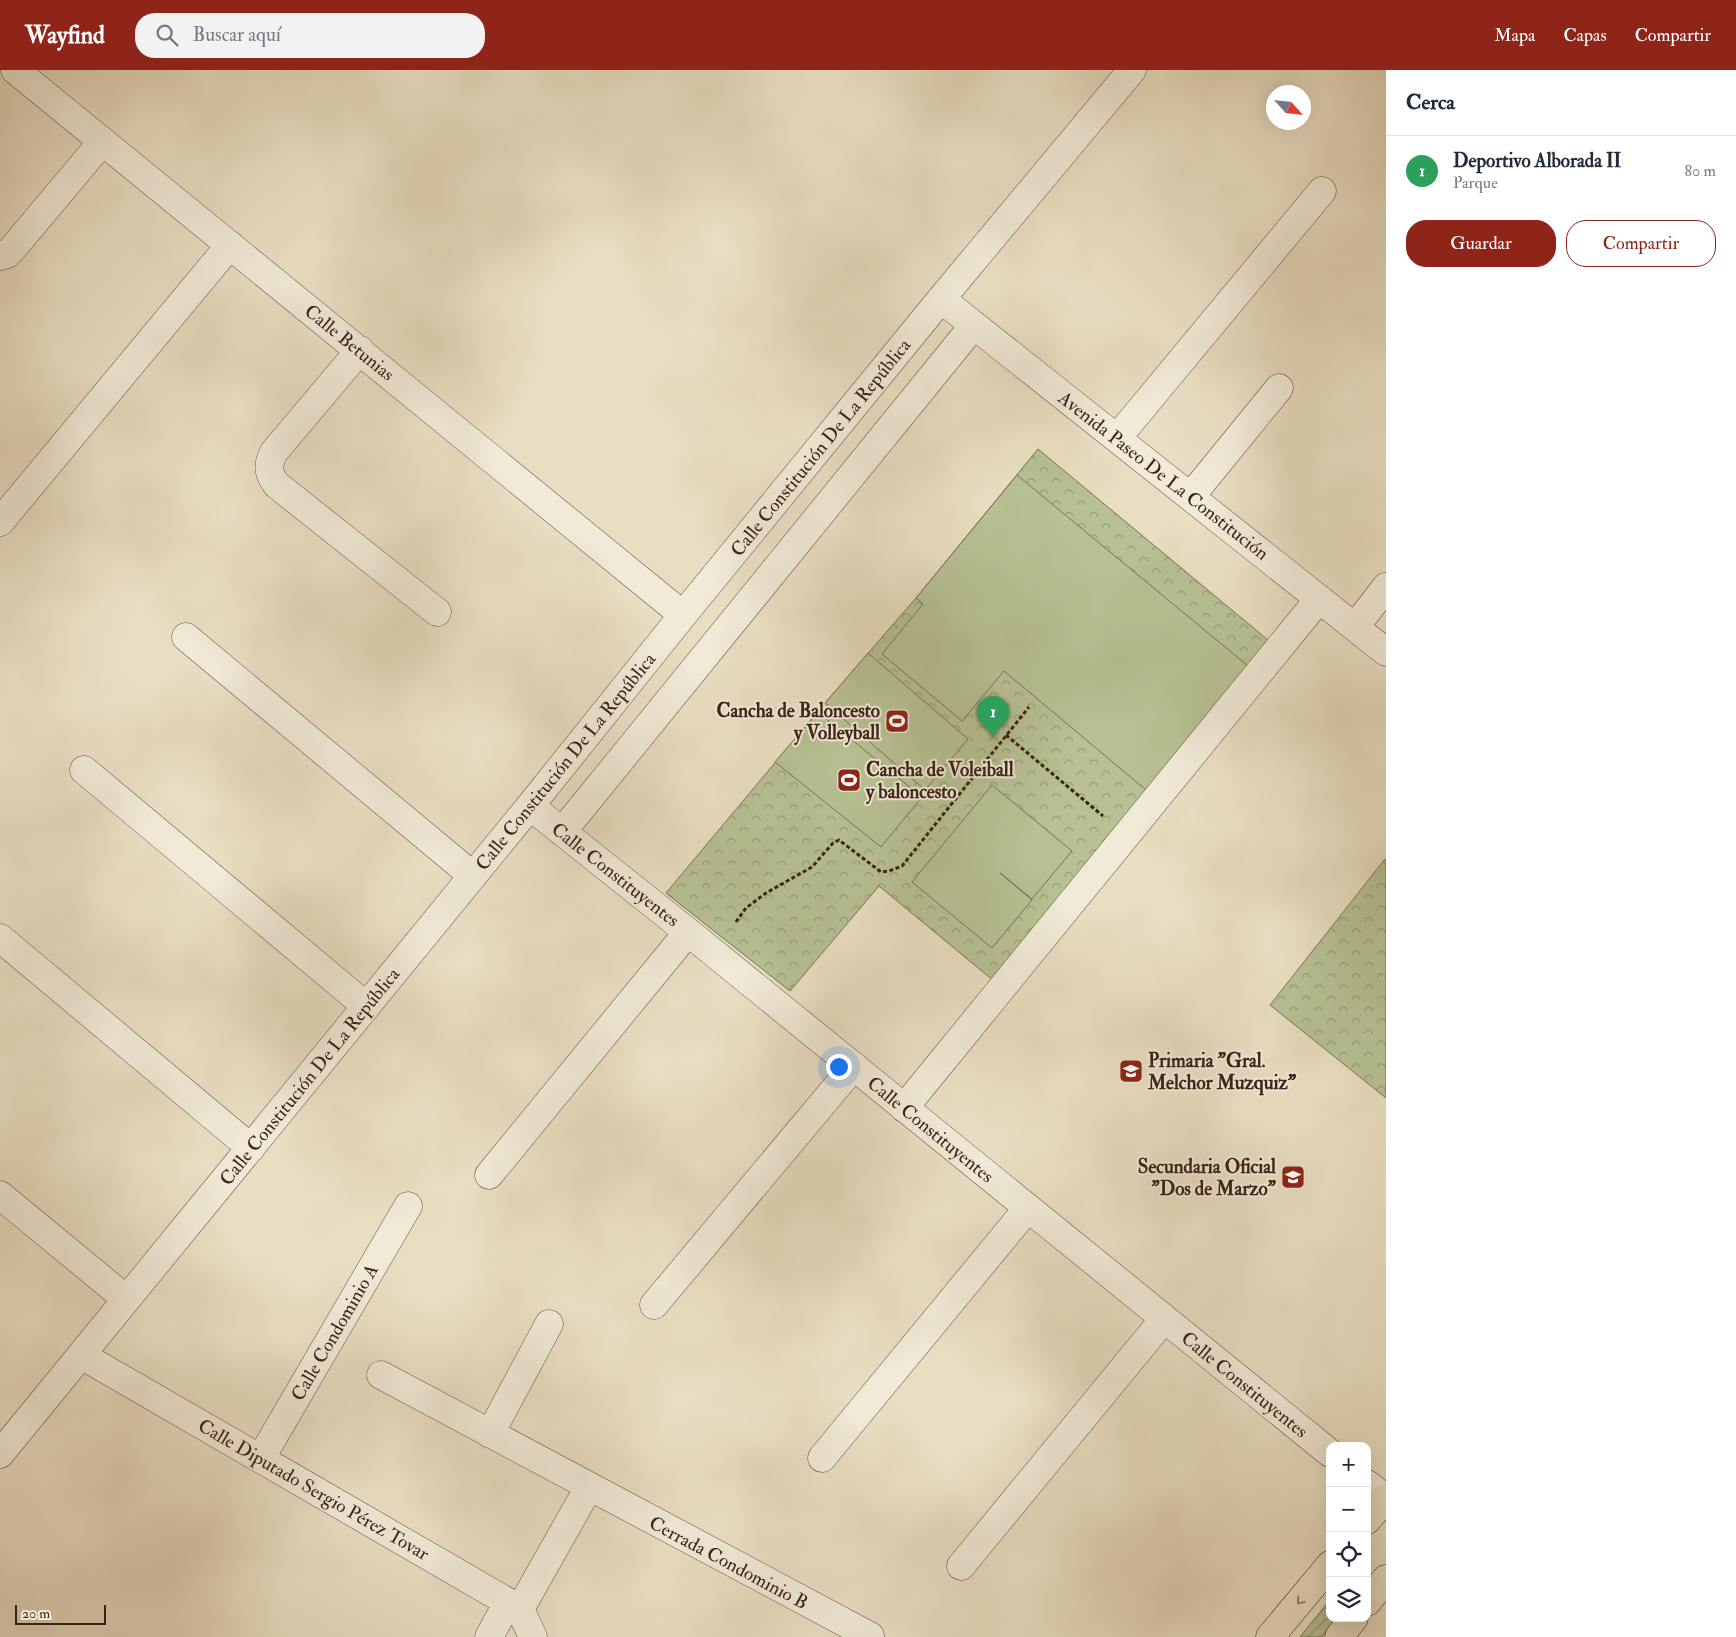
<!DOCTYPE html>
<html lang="es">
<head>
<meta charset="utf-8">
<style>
  :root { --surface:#fff; --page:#f2f2f3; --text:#1f2937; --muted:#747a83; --line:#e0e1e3; --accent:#8f2418 }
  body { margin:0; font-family:"IM FELL Double Pica",serif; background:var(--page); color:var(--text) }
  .controls { position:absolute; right:15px; bottom:15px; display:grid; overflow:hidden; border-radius:10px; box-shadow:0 5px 20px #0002 }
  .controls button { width:45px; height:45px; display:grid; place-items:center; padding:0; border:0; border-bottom:1px solid var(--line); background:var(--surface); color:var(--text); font:25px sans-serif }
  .compass { position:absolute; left:1266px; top:15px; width:45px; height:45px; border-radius:50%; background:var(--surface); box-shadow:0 5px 20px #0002; rotate:117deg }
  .scale { position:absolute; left:15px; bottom:12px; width:91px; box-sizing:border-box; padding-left:5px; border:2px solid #3b2219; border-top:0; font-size:14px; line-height:18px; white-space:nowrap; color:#3b2219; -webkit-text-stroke:4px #f1ead7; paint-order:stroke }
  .you { position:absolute; left:838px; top:996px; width:18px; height:18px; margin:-12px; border:4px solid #fff; border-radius:50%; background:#1a73e8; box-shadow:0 0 0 8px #1a73e833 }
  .badge { display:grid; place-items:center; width:32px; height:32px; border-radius:50%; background:var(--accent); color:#fff; font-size:16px; font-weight:700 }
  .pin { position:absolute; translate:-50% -41px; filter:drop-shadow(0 1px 2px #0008) }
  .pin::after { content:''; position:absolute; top:26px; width:18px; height:15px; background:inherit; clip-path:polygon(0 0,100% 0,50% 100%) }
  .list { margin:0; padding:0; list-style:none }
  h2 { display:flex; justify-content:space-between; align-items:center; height:65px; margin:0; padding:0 20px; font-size:21px }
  h2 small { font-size:16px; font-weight:400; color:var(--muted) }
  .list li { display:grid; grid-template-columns:32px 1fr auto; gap:15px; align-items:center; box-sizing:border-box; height:70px; padding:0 20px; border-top:1px solid var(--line) }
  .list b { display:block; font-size:19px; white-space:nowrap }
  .list p { margin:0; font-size:16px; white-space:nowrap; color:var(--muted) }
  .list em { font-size:16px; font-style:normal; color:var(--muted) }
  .actions { display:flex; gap:10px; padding:15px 20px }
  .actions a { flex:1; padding:11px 0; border:1px solid var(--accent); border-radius:20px; text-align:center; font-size:18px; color:var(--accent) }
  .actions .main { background:var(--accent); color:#fff }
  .icon { flex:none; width:28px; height:28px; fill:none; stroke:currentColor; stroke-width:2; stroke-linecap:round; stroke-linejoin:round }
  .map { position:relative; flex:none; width:1386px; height:1567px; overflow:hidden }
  header { display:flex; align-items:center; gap:30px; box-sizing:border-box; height:70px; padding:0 25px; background:var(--accent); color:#fff }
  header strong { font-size:24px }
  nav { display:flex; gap:28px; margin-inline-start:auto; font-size:18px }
  .search { width:350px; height:45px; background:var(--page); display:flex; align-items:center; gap:12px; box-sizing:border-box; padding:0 18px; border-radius:20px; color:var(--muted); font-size:19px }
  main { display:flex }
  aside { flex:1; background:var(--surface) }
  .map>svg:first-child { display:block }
  .park { fill:url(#park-crowns); stroke:#797256 }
  .garden { fill:url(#garden-furrows); stroke:#797256 }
  .pitch { fill:#b7c193; stroke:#797256 }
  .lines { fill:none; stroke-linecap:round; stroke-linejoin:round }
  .minor-casing { stroke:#665143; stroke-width:29 }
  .major-casing { stroke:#3b2219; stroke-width:29 }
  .path { stroke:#3b2219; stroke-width:3; stroke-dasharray:4 2.5; stroke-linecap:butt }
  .minor { stroke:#f1ead7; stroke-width:28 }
  .major { stroke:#e9dec2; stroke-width:28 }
  .oneway { stroke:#92806e }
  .labels { text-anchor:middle; stroke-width:4; stroke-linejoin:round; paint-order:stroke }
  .street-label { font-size:19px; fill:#3b2219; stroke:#f1ead7 }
  .poi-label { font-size:19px; font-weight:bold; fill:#3b2219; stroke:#f1ead7; text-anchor:end }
</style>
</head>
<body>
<header>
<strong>Wayfind</strong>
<div class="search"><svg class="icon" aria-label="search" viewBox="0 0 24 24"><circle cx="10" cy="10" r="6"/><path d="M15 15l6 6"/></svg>Buscar aquí</div>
<nav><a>Mapa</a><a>Capas</a><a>Compartir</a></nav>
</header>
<main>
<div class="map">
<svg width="1386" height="1567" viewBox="0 0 1386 1567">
  <defs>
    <pattern id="park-crowns" width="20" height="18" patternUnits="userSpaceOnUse" patternTransform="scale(1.25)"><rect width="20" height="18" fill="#b7c193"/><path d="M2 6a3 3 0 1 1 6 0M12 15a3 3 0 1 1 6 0" fill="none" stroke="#969c77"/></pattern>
    <pattern id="garden-furrows" width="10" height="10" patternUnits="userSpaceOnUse" patternTransform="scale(1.25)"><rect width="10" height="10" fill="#b7c193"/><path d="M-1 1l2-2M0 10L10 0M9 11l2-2" fill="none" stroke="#969c77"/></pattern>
  </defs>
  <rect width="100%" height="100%" fill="#e9dec2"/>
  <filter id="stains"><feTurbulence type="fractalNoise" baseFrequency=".004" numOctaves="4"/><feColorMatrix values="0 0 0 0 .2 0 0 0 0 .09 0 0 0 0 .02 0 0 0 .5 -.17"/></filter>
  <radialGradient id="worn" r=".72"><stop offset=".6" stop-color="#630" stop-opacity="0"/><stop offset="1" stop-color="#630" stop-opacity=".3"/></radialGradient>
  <path class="park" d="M 1038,379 L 1268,570 L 994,911 L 879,816 L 790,921 L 666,823 L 825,633 L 916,528 Z
    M 1385,789 L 1386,790 L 1386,1028 L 1270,935 Z"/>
  <path class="garden" d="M 1330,1530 L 1330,1548 L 1337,1548 L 1322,1567 L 1300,1567 Z"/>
  <path class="pitch" d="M 1017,405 L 1248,596 L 1146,720 L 1004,601 L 962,651 L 882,584 L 923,534 L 916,528 Z
    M 868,583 L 968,669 L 925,720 L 825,633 Z
    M 818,642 L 922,727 L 881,777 L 775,692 Z
    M 992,715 L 1072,781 L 1032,829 L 1000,803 L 1032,830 L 992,878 L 912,812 Z"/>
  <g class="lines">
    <g class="minor-casing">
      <path id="minor" d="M 15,0 L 683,545
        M 0,186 L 7,184 L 13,178 L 102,72
        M 941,229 L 1386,582
        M 360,280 L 274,382 C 267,395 268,404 277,415 L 437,542
        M 1117,368 L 1322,121
        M 1191,426 L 1279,318
        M 0,452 L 230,175
        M 1355,557 L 1386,517
        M 186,567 L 473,806
        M 84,700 L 366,936
        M 530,736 L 688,862 L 1330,1383
        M 562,762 L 974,255
        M 0,868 L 251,1078
        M 904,1038 L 1319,529
        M 489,1105 L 688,862
        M 0,1125 L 126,1229
        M 654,1235 L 854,996
        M 81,1285 L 520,1539 L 533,1567
        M 381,1305 L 870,1566
        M 490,1364 L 549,1254
        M 0,1384 L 530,736 L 683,545 L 941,229 L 1132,0
        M 261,1388 L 408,1136
        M 822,1388 L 1028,1138
        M 1367,1414 L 1386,1429
        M 961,1496 L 1164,1249
        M 520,1539 L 589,1417
        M 489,1567 L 508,1532"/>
    </g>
    <g class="major-casing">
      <path id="major" d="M 1367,1450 L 1386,1428
        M 1367,1532 L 1386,1509
        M 1270,1567 L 1330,1495
        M 1339,1567 L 1354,1548"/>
    </g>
    <path class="path" d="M 1006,665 L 1103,746
      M 736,852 L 746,838 L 766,823 L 812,797 L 833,773 L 839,770 L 881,802 L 889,801 L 902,796 L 1029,637"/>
    <use href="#minor" class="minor"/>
    <use href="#major" class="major"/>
  </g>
  <defs><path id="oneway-chevron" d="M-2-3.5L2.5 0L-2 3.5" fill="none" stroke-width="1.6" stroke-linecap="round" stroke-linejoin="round" transform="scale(1.25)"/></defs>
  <use class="oneway" href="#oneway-chevron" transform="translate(1300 1531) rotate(130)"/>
  <defs>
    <g id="stadium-square" transform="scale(1.25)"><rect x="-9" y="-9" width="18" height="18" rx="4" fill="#8f2418" stroke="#f1ead7"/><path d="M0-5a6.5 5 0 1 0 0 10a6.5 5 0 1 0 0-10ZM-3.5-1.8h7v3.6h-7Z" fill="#fff"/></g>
    <g id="school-square" transform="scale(1.25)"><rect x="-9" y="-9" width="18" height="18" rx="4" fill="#8f2418" stroke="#f1ead7"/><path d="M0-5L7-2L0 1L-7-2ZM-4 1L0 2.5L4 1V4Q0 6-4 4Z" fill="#fff"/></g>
  </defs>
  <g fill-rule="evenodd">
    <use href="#stadium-square" x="897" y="651"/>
    <use href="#stadium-square" x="849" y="710"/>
    <use href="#school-square" x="1131" y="1001"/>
    <use href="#school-square" x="1293" y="1107"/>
  </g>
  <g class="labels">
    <g class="street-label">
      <text transform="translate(350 272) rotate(39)" y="7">Calle Betunias</text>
      <text transform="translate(820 377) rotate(-51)" y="7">Calle Constitución De La República</text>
      <text transform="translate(1164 405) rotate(38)" y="7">Avenida Paseo De La Constitución</text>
      <text transform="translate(565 691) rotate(-51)" y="7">Calle Constitución De La República</text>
      <text transform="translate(616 804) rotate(38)" y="7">Calle Constituyentes</text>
      <text transform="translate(309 1006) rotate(-51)" y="7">Calle Constitución De La República</text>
      <text transform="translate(931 1059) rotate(39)" y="7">Calle Constituyentes</text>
      <text transform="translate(334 1262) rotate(-60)" y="7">Calle Condominio A</text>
      <text transform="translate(1245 1314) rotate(39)" y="7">Calle Constituyentes</text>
      <text transform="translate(314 1419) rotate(30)" y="7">Calle Diputado Sergio Pérez Tovar</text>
      <text transform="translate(729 1492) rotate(28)" y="7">Cerrada Condominio B</text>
    </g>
    <g class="poi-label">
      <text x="880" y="647">Cancha de Baloncesto<tspan x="880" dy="22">y Volleyball</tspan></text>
      <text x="866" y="706" text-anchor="start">Cancha de Voleiball<tspan x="866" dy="22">y baloncesto</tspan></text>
      <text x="1148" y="997" text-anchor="start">Primaria "Gral.<tspan x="1148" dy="22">Melchor Muzquiz"</tspan></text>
      <text x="1276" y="1103">Secundaria Oficial<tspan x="1276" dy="22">"Dos de Marzo"</tspan></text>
    </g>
  </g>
  <rect width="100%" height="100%" filter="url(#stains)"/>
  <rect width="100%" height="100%" fill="url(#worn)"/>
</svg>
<div class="controls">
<button>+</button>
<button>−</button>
<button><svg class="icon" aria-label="locate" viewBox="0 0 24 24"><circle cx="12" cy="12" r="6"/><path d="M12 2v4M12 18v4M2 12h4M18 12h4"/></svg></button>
<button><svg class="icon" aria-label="layers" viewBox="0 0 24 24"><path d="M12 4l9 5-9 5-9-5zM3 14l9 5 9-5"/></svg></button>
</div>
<svg class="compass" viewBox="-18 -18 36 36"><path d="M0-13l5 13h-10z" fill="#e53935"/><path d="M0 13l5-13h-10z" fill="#747a83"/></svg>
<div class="scale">20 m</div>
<div class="you"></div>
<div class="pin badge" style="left:993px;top:667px;background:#2e9e5b">1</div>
</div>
<aside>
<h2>Cerca<small></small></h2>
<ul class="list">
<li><span class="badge" style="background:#2e9e5b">1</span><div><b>Deportivo Alborada II</b><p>Parque</p></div><em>80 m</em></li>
</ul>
<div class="actions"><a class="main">Guardar</a><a>Compartir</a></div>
</aside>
</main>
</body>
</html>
